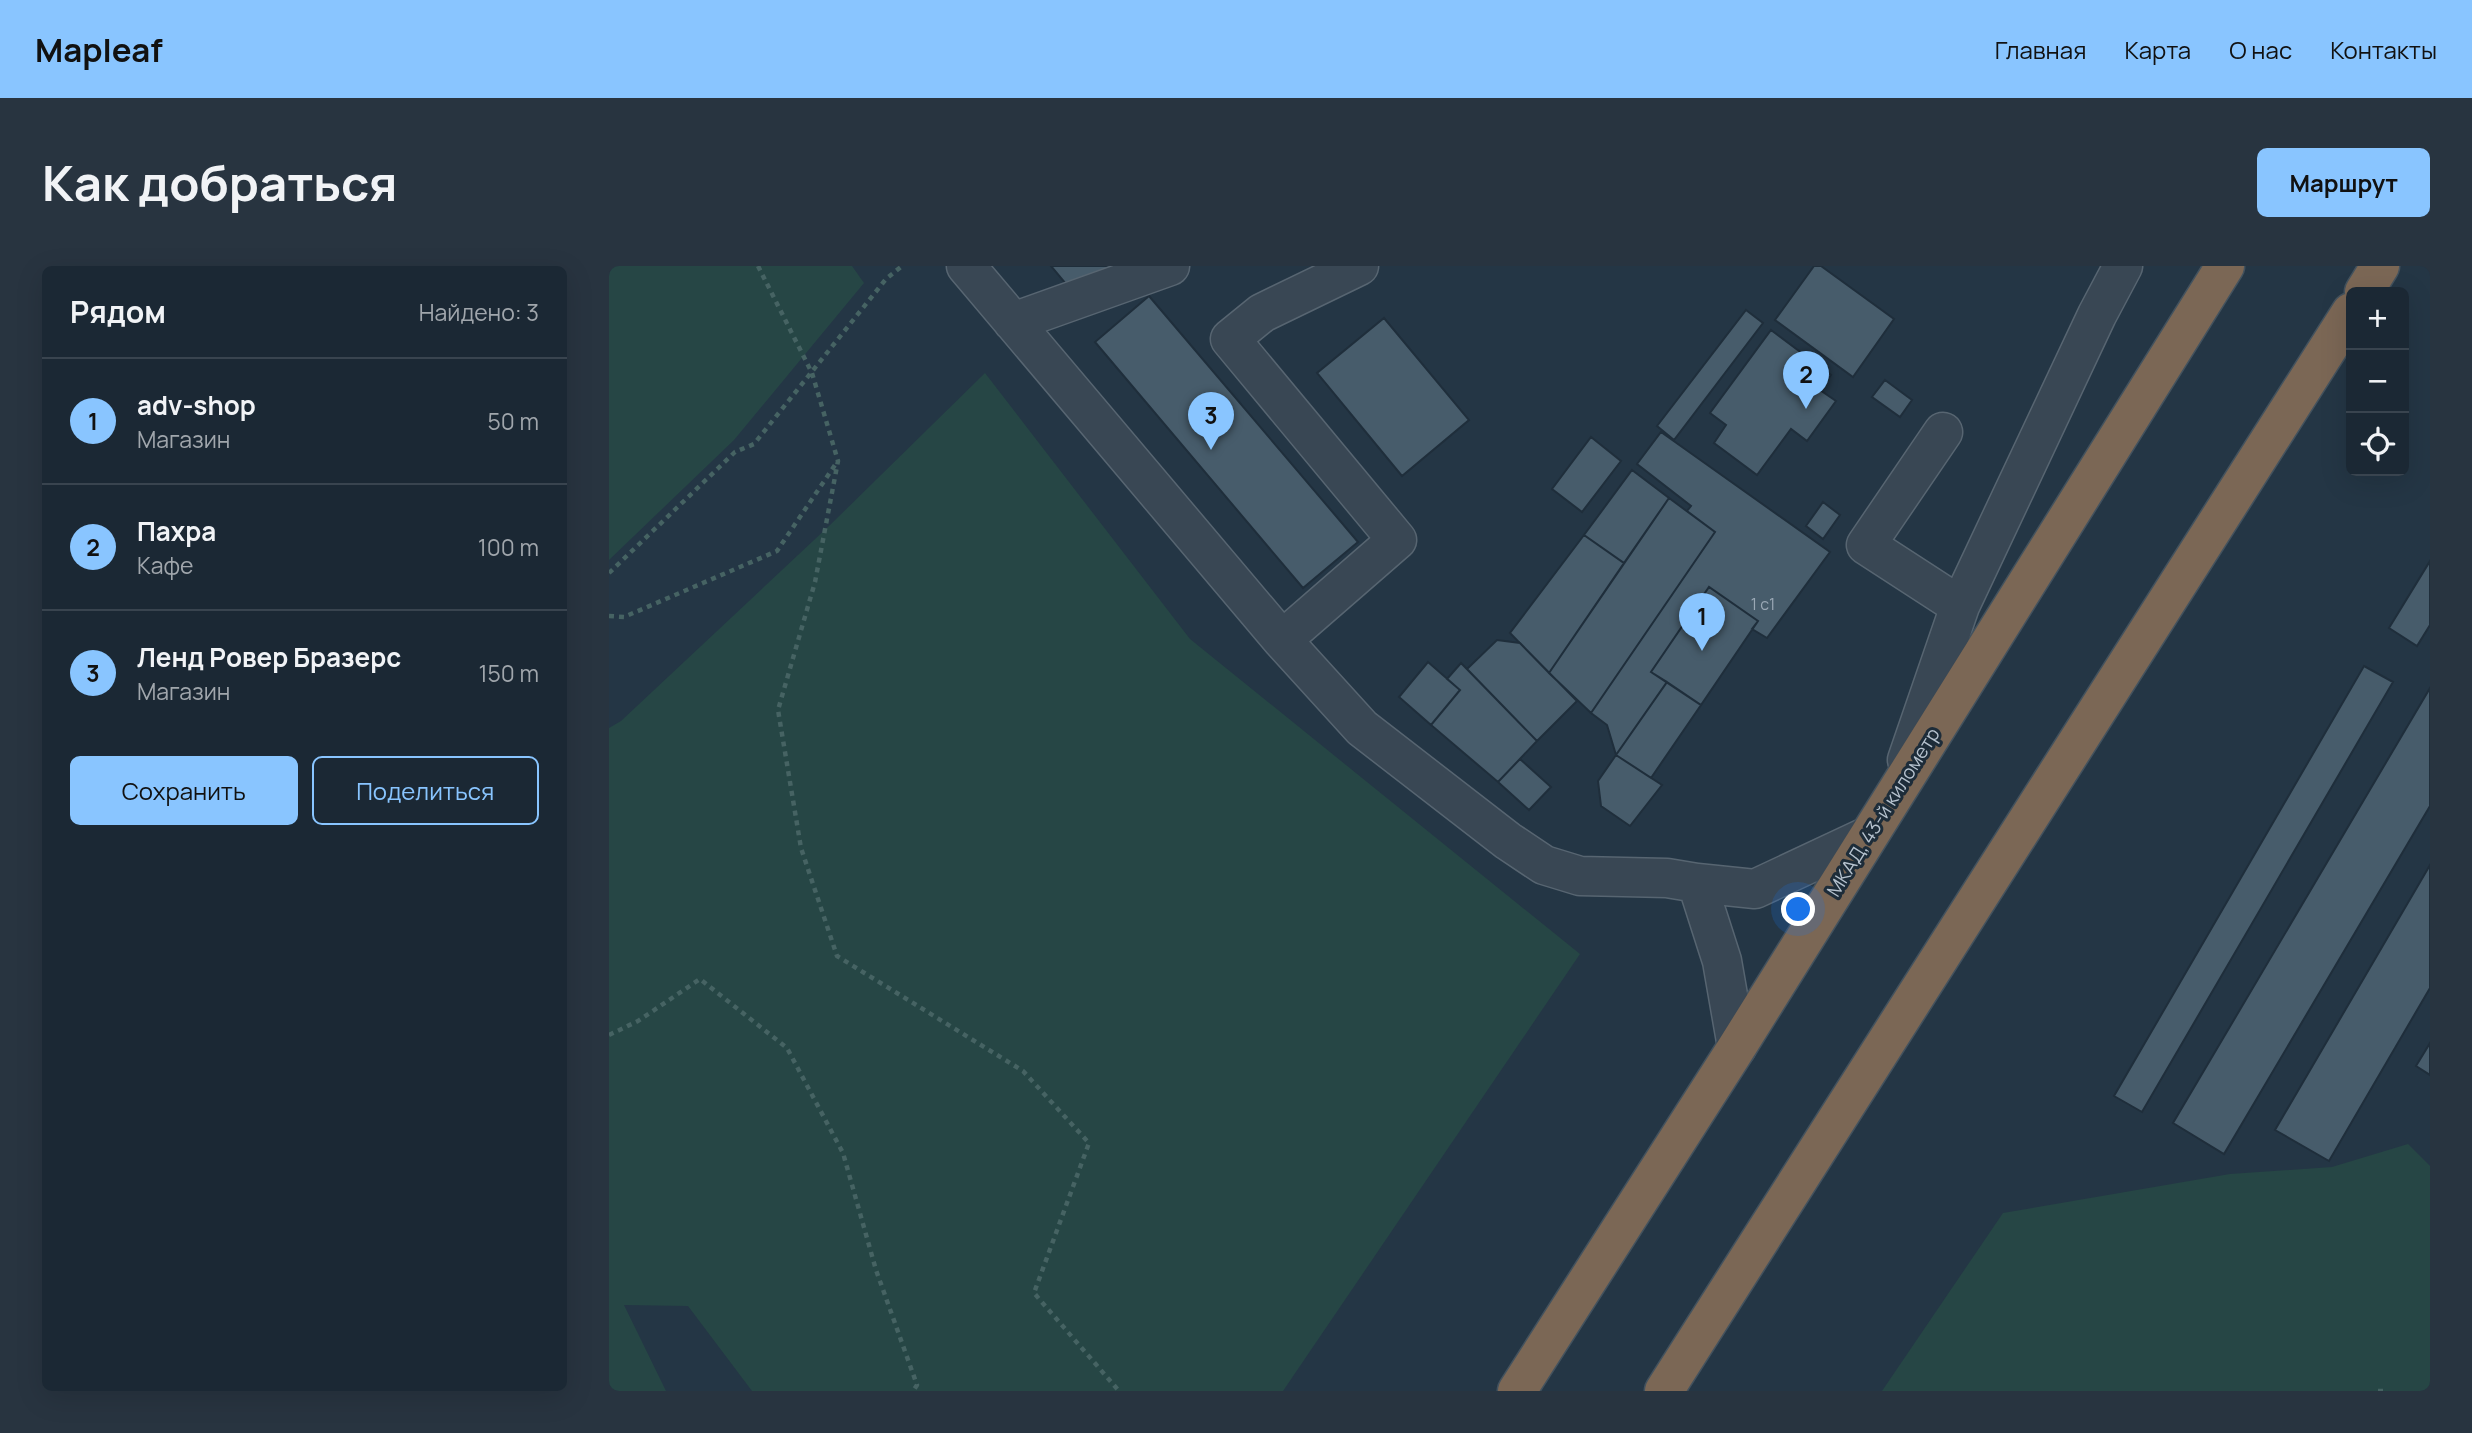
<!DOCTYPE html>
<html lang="ru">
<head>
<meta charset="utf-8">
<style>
  :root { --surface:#1b2834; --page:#283440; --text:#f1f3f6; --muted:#a0a6ac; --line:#39444f; --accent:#89c5ff }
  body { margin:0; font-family:Manrope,sans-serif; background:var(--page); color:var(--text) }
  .controls { position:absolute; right:21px; top:21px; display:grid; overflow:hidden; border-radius:10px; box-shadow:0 7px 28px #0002 }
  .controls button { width:63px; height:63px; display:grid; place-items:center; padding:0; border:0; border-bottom:2px solid var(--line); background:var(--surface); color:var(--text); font:35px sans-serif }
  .you { position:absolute; left:1190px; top:644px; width:24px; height:24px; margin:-18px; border:5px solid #fff; border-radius:50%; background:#1a73e8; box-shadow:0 0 0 10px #1a73e833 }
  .badge { display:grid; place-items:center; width:46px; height:46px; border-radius:50%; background:var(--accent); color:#111; font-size:23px; font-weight:700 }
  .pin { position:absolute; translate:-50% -58px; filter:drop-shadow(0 2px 4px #0008) }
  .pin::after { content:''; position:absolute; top:37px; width:24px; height:21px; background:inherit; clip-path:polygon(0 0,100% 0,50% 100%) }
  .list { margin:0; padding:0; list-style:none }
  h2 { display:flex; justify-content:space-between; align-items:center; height:91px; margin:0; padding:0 28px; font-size:30px }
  h2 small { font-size:23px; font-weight:400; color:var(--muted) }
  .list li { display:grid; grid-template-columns:46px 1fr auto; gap:21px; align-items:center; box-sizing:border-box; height:126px; padding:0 28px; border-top:2px solid var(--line) }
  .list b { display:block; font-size:26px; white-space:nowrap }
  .list p { margin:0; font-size:23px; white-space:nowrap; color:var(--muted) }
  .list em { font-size:23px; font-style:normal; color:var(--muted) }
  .actions { display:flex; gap:14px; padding:21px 28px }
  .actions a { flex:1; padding:16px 0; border:2px solid var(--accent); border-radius:10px; text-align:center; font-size:24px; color:var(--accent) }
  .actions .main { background:var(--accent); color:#111 }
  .icon { flex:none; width:38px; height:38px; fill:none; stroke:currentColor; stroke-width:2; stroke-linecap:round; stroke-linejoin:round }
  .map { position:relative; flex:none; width:1821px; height:1125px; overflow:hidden; border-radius:10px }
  header { display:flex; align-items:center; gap:42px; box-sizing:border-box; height:98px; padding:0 35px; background:var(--accent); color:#111 }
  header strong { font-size:33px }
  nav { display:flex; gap:38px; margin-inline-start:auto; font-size:24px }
  .intro { display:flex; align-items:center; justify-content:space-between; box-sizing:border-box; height:168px; padding:0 42px }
  h1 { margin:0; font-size:49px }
  .button { padding:18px 32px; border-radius:10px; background:var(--accent); color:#111; font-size:24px; font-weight:700 }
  main { display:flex; gap:42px; padding:0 42px }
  aside { flex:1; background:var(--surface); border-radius:10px; box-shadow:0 7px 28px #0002 }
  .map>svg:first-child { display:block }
  .green { fill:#264645 }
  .building { fill:#475c6b; stroke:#1f2e3b; stroke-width:2 }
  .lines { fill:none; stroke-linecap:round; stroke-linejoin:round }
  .minor-casing { stroke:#576571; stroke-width:41 }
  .highway-casing { stroke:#43525e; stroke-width:41 }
  .path { stroke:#466363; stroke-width:4.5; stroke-dasharray:5 5; stroke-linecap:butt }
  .minor { stroke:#394754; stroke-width:38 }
  .highway { stroke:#7b6755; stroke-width:38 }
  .labels { text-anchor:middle; stroke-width:6; stroke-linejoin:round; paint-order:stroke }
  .number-label { font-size:16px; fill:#9aa8b5 }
  .street-label { font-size:19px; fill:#b6c2ce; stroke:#1d2c39 }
</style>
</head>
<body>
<header>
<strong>Mapleaf</strong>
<nav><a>Главная</a><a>Карта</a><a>О нас</a><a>Контакты</a></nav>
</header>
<div class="intro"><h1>Как добраться</h1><a class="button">Маршрут</a></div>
<main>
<aside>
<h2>Рядом<small>Найдено: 3</small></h2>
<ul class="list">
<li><span class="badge">1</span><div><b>adv-shop</b><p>Магазин</p></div><em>50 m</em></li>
<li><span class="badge">2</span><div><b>Пахра</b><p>Кафе</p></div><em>100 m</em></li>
<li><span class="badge">3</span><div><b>Ленд Ровер Бразерс</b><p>Магазин</p></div><em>150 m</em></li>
</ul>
<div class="actions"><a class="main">Сохранить</a><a>Поделиться</a></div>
</aside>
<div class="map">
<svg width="1821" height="1125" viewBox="0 0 1821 1125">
  <rect width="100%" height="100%" fill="#243645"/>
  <path class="green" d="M 0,0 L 243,0 L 255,17 L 125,174 L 0,294 Z
    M 376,107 L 581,373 L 971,688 L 674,1125 L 143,1125 L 79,1040 L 15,1039 L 57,1125 L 0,1125 L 0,462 L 12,455 L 220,260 Z
    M 1799,878 L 1821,900 L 1821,1125 L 1273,1125 L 1394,947 L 1621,908 L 1723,901 Z"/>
  <path class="building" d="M 442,0 L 500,0 L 501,2 L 467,30 Z
    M 1205,0 L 1212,0 L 1285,53 L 1244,111 L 1166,54 Z
    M 540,30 L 749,276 L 694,322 L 486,76 Z
    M 1137,44 L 1154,57 L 1065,174 L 1048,160 Z
    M 775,52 L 860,154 L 793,210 L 708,107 Z
    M 1162,64 L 1222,109 L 1211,124 L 1227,135 L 1198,175 L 1182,163 L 1148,209 L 1105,177 L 1117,159 L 1101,147 Z
    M 1276,114 L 1303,134 L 1291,151 L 1263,131 Z
    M 1052,166 L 1221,286 L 1158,372 L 1143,363 L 1149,355 L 1100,321 L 1042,406 L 1058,416 L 1007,489 L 998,459 L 982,447 L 1106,266 L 1078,245 L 1082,240 L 1028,198 Z
    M 982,171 L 1012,195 L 973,246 L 943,223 Z
    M 1023,204 L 1060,232 L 1015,297 L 975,269 Z
    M 1060,232 L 1106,266 L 982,447 L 940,407 Z
    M 1214,236 L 1231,249 L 1214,273 L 1197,260 Z
    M 975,269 L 1015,297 L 940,407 L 901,367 Z
    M 1821,295 L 1821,359 L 1808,380 L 1780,362 Z
    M 1100,321 L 1149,355 L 1092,439 L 1042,406 Z
    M 888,374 L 911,377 L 968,435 L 928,475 L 858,403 Z
    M 819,396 L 851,424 L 822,459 L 790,431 Z
    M 852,397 L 928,475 L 889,516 L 822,459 L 851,424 L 838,413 Z
    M 1755,400 L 1784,416 L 1533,846 L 1505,830 Z
    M 1058,416 L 1092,439 L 1042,512 L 1007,489 Z
    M 1821,422 L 1821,540 L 1615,888 L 1564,857 Z
    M 1007,489 L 1053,519 L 1021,560 L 992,540 L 989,515 Z
    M 911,493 L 942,521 L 920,544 L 889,516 Z
    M 1821,599 L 1821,722 L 1720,895 L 1666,864 Z
    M 1821,777 L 1821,809 L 1807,800 Z"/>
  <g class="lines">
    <g class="minor-casing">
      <path id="minor" d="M 357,0 L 673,374 L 753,462 L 899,575 L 935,599 L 971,610 L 1058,612 L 1088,617
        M 404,56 L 561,0
        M 1334,166 L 1257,279 L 1351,340
        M 673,374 L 788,274 L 621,73 L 653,47 L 750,0
        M 1298,494 L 1351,340 L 1488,49 L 1514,0
        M 1128,781 L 1113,695 L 1088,617 L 1146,623 L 1259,570"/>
    </g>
    <g class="highway-casing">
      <path id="highway" d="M 1755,26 L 1771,0
        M 908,1125 L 1128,781 L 1616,0
        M 1055,1125 L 1742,46"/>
    </g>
    <path class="path" d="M 149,0 L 203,107 L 229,195 L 206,316 L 169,444 L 192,582 L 228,690 L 414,805 L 480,877 L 425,1027 L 510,1125
      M 0,307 L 126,186 L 145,178 L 277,13 L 293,0
      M 0,350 L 15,351 L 168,285 L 226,199
      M 0,769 L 29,755 L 91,713 L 178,782 L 234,887 L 267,1004 L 308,1119 L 304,1125
      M 1769,1125 L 1779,1125"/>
    <use href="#minor" class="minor"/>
    <use href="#highway" class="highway"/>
  </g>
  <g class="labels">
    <g class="number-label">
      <text x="1154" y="344">1 с1</text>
    </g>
    <g class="street-label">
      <text transform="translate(1274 546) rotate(-58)" y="7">МКАД, 43-й километр</text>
    </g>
  </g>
</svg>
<div class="controls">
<button>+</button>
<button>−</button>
<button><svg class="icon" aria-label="locate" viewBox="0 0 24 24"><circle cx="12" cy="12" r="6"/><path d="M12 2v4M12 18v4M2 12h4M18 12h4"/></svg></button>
</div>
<div class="you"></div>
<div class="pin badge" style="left:1093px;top:385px">1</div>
<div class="pin badge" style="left:1197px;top:143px">2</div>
<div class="pin badge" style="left:602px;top:184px">3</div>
</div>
</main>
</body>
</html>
